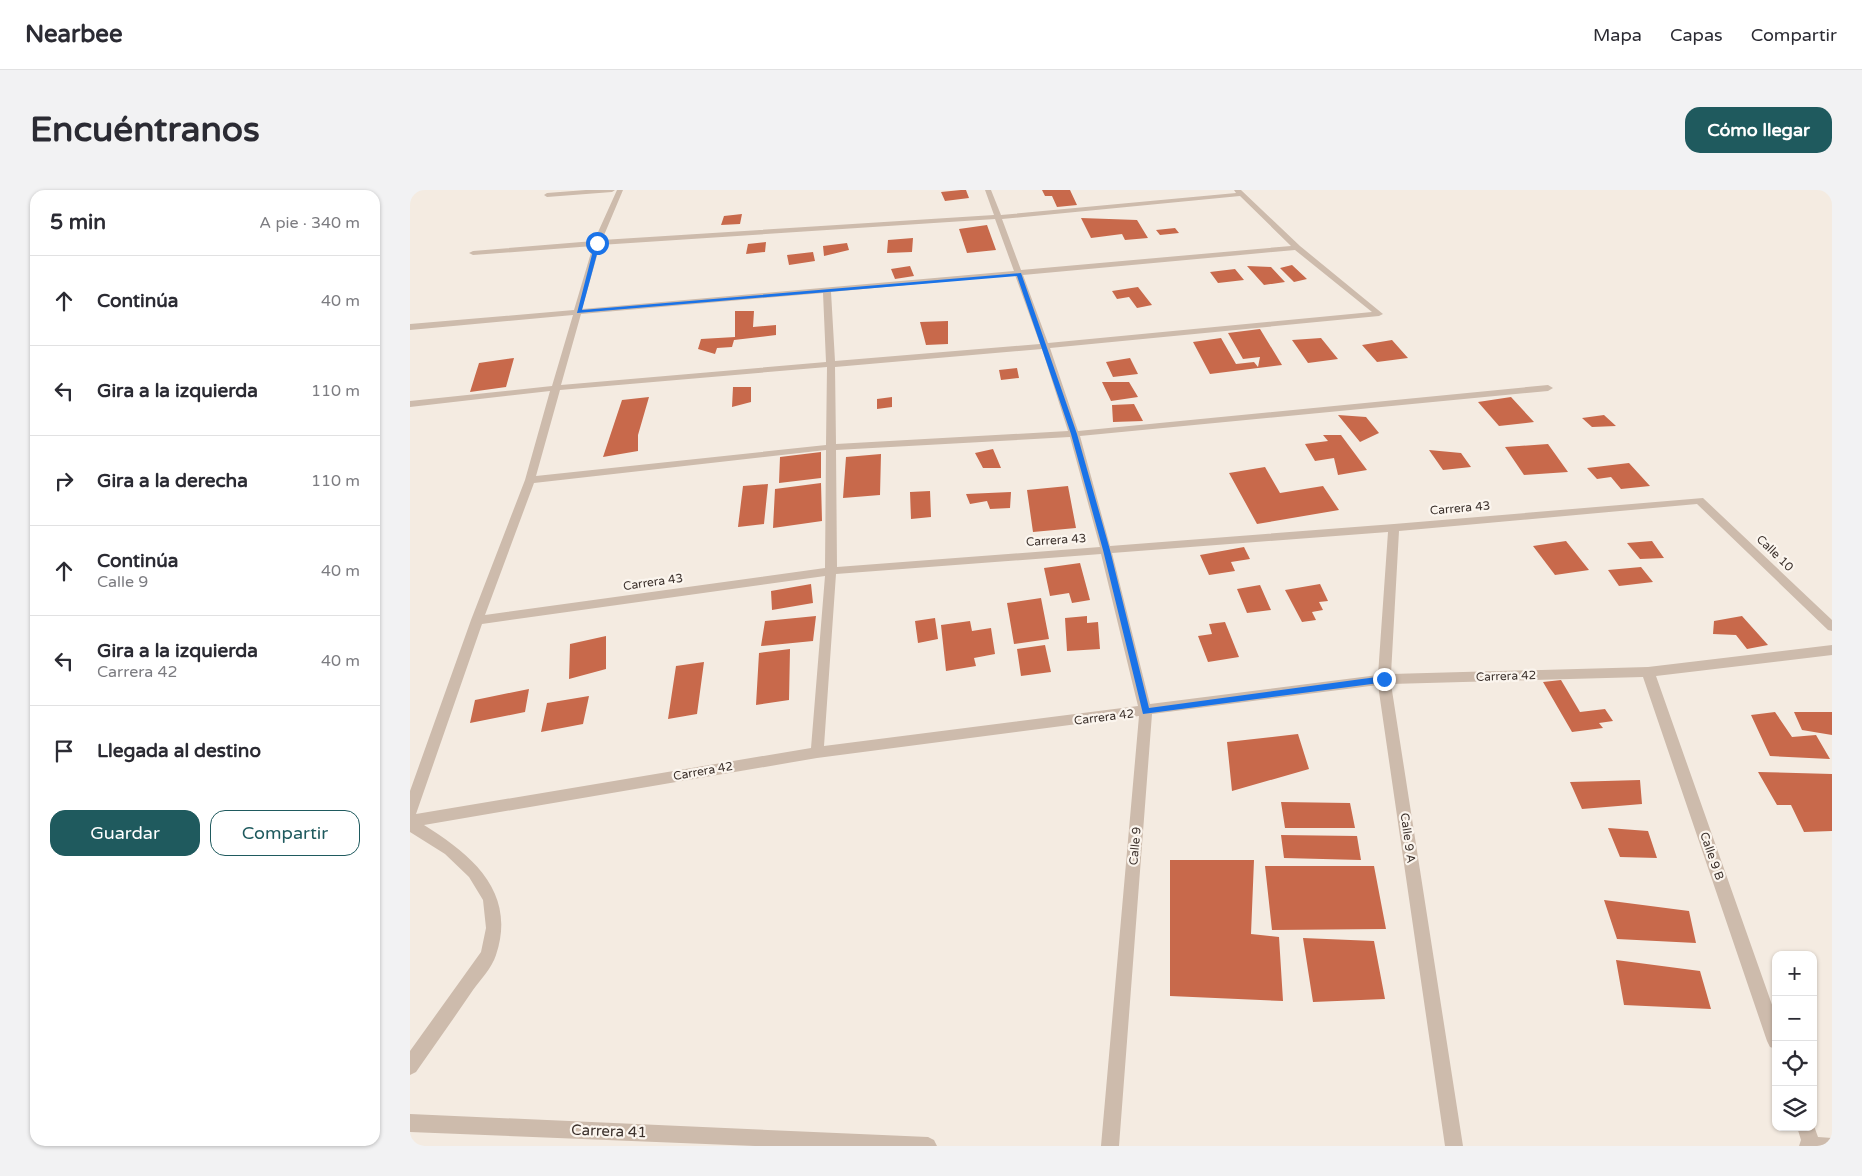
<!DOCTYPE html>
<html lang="es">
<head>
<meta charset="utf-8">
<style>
  :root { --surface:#fff; --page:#f2f2f3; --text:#2b2b33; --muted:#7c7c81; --line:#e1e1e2; --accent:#1f5a5e }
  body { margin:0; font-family:"Varela Round",sans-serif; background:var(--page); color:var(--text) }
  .controls { position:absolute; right:15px; bottom:15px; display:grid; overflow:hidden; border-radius:10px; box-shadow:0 1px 4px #0004 }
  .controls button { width:45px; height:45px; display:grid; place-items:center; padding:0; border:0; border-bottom:1px solid var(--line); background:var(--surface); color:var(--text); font:25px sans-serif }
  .stop { position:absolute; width:15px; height:15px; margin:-11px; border:4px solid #1a73e8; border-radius:50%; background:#fff }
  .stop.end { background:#1a73e8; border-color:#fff; box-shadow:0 1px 5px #0008 }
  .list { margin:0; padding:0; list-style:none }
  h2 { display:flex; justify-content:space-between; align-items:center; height:65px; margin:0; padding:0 20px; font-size:21px }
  h2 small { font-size:16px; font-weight:400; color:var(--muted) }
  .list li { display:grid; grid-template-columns:32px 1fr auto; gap:15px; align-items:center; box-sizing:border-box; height:90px; padding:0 20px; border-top:1px solid var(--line) }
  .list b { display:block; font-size:19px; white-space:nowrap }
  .list p { margin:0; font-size:16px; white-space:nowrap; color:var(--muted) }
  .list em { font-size:16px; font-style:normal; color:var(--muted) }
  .actions { display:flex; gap:10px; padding:15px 20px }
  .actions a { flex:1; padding:11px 0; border:1px solid var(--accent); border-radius:15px; text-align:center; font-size:18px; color:var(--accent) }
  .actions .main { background:var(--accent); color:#fff }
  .icon { flex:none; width:28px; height:28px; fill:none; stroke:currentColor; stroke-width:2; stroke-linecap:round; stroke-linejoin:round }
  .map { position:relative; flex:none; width:1422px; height:956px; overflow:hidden; border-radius:15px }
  header { display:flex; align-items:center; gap:30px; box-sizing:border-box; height:70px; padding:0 25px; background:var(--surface); border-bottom:1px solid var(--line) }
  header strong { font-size:24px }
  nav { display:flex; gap:28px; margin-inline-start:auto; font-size:18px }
  .intro { display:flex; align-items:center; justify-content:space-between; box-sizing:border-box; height:120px; padding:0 30px }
  h1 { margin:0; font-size:35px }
  .button { padding:12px 22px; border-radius:15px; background:var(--accent); color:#fff; font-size:18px; font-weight:700 }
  main { display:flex; gap:30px; padding:0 30px }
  aside { flex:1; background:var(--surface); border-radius:15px; box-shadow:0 1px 4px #0004 }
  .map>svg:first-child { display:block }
  .building { fill:#c8694b }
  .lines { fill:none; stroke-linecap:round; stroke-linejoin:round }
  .minor { fill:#cdbbac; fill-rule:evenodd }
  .route { fill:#1a73e8 }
  .labels { text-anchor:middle; stroke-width:4.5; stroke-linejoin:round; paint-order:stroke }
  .street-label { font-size:12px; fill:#3b302b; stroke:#fbf5ee }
  .near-street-label { font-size:15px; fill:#3b302b; stroke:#fbf5ee }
</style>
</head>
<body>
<header>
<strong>Nearbee</strong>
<nav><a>Mapa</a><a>Capas</a><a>Compartir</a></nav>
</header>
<div class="intro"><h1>Encuéntranos</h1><a class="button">Cómo llegar</a></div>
<main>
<aside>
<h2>5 min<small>A pie · 340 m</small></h2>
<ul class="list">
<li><svg class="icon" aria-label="ahead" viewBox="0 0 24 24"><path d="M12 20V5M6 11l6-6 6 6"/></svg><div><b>Continúa</b></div><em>40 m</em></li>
<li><svg class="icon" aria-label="left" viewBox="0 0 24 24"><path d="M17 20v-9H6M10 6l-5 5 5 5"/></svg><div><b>Gira a la izquierda</b></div><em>110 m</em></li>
<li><svg class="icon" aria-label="right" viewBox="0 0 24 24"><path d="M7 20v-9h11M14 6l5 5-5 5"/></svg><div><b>Gira a la derecha</b></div><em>110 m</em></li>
<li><svg class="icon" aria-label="ahead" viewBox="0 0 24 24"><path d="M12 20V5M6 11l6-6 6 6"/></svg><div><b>Continúa</b><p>Calle 9</p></div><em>40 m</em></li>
<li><svg class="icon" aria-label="left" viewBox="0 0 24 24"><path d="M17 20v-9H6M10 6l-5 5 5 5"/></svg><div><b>Gira a la izquierda</b><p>Carrera 42</p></div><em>40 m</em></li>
<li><svg class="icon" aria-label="arrive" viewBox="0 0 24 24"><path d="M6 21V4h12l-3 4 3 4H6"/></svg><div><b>Llegada al destino</b></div></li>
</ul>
<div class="actions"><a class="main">Guardar</a><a>Compartir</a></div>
</aside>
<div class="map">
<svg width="1422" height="956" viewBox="0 0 1422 956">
  <rect width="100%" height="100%" fill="#f4ebe1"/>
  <path class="building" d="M 551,0 L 556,0 L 559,8 L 535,11 L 531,2 Z
    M 632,0 L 660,0 L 667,15 L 647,17 L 642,6 L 635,6 Z
    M 332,24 L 330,34 L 311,35 L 314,26 Z
    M 671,28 L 727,30 L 738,48 L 715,50 L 712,44 L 681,48 Z
    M 577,35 L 586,60 L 557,63 L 549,39 Z
    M 765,38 L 769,43 L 750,45 L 746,40 Z
    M 503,48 L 502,62 L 477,63 L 478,50 Z
    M 356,52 L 355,62 L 336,64 L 338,54 Z
    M 437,53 L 439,60 L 414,66 L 413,56 Z
    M 403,62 L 405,71 L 379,75 L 377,65 Z
    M 882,75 L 897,89 L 884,92 L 870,78 Z
    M 500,76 L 504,86 L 485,89 L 481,79 Z
    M 837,76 L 861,77 L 875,92 L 854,95 Z
    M 825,79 L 834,90 L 808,93 L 800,82 Z
    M 728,97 L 742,115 L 727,118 L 719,107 L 707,109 L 702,101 Z
    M 325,121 L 344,121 L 343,137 L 366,135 L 366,145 L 324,150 L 322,157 L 307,158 L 305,164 L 288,159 L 291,149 L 325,147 Z
    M 538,131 L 538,154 L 516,155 L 510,132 Z
    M 850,139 L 872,175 L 800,184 L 783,152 L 811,148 L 826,174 L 844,172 L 848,177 L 850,167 L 833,169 L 818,143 Z
    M 911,148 L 928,169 L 898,173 L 882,150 Z
    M 982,150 L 998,168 L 967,172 L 952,155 Z
    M 104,168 L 96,197 L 60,202 L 69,173 Z
    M 720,168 L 728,184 L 703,187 L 696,172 Z
    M 607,178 L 609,188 L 591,190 L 589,180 Z
    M 692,192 L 719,192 L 728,207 L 701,211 Z
    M 323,197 L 341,197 L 341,212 L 322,217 Z
    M 239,207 L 228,245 L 228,261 L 193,267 L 212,210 Z
    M 482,207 L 482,217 L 467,219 L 467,209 Z
    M 1101,207 L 1124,232 L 1089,236 L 1068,212 Z
    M 724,214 L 733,231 L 703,232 L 702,215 Z
    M 928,225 L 956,227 L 969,243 L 950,252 Z
    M 1194,225 L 1206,236 L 1182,237 L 1172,228 Z
    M 913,245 L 931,245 L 957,280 L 928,285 L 924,268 L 905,271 L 895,254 L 918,251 Z
    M 1138,254 L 1158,282 L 1114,285 L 1095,257 Z
    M 583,259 L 591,278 L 573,278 L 565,263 Z
    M 1019,260 L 1051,263 L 1061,277 L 1033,280 Z
    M 411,262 L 411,288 L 369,293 L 370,267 Z
    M 471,264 L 470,305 L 433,308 L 436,267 Z
    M 1219,273 L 1240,296 L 1211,299 L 1201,287 L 1187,289 L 1177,278 Z
    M 855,277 L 870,303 L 913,296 L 929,320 L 847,334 L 819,283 Z
    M 411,293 L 412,331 L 363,338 L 365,299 Z
    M 358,294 L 354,334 L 328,337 L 333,296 Z
    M 658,296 L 666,338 L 623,342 L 617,300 Z
    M 520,301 L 521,327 L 501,329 L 500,302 Z
    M 601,302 L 600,318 L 580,319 L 577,311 L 560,314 L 556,304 Z
    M 1156,351 L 1179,380 L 1145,385 L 1123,356 Z
    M 1242,351 L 1254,368 L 1230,369 L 1217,353 Z
    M 834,357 L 840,369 L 821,372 L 825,381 L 799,385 L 790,365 Z
    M 670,373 L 680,410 L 662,413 L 659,403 L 640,406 L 634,378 Z
    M 1231,377 L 1243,392 L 1209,396 L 1198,380 Z
    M 401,394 L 403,413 L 362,420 L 361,401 Z
    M 910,394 L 918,411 L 909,412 L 913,420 L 902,422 L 906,430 L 892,432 L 875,400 Z
    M 850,395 L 861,420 L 837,423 L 827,399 Z
    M 631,408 L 639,449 L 604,454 L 597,413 Z
    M 406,426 L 403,451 L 351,456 L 355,431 Z
    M 677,426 L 677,433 L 688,432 L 690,459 L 657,461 L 655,428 Z
    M 1332,426 L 1358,455 L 1337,459 L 1326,445 L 1303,444 L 1304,431 Z
    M 525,428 L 528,449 L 508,453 L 505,431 Z
    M 560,431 L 562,441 L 581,438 L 585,464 L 564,468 L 566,476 L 536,481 L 531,435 Z
    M 815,432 L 829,467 L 798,472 L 788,446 L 802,444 L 799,434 Z
    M 196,446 L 196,479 L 159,489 L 160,454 Z
    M 635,455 L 641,482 L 611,486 L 607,459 Z
    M 380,459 L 379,510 L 346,515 L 349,463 Z
    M 294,472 L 287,524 L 258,529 L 266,476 Z
    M 1151,490 L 1170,522 L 1195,519 L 1203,531 L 1189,533 L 1193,538 L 1162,542 L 1133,492 Z
    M 119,499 L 115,522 L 60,533 L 65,510 Z
    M 179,506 L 173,534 L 131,542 L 137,513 Z
    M 1365,522 L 1382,547 L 1406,545 L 1420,569 L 1360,566 L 1341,525 Z
    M 1384,522 L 1422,522 L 1422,545 L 1392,540 Z
    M 888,544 L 899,579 L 822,601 L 817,552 Z
    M 1348,582 L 1422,584 L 1422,641 L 1394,642 L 1381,615 L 1367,615 Z
    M 1230,590 L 1232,614 L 1172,619 L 1160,592 Z
    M 871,612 L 940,613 L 945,638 L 875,638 Z
    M 1198,638 L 1238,641 L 1247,668 L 1210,667 Z
    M 871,645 L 947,646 L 951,670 L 874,668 Z
    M 760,670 L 844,670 L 841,744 L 869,747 L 873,811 L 760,806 Z
    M 855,676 L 964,676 L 976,739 L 862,740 Z
    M 1194,710 L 1279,721 L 1286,753 L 1207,749 Z
    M 893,748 L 964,751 L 975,809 L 903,812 Z
    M 1206,770 L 1290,781 L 1301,819 L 1214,815 Z"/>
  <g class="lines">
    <path class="minor" d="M 176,0 L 205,0 L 202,2 L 137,7 L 134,5 L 137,3 Z
      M 207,0 L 213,0 L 192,50 L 584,25 L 575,0 L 581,0 L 591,25 L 826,3 L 824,0 L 831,0 L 890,56 L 973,124 L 969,126 L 640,158 L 668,241 L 1138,195 L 1143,198 L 1138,201 L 670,246 L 700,356 L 984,334 L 1293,308 L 1422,430 L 1422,441 L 1418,440 L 1287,314 L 989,341 L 981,484 L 1238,477 L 1422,455 L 1422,465 L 1246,486 L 1366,826 L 1366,859 L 1360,857 L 1357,851 L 1233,487 L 981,494 L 1053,956 L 1035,956 L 968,495 L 742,524 L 709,956 L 691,956 L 729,526 L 407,568 L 14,635 C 62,665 107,702 86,765 C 82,778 70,790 63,800 C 44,828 25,855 6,882 L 0,885 L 0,861 L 71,762 L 76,738 L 73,710 L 59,687 L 35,664 L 0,642 L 0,601 L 61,430 L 115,290 L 140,201 L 0,217 L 0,211 L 142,196 L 163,125 L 0,140 L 0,134 L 164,120 L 183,56 L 63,65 L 59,63 L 63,61 L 184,51 ZM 830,6 L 881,56 L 611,80 L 592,29 ZM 585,29 L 604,81 L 172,119 L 190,55 ZM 885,60 L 962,122 L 638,153 L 613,85 ZM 605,85 L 630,154 L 425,171 L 421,102 ZM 413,103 L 416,172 L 151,195 L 171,124 ZM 632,159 L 658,241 L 426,254 L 425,177 ZM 417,177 L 416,255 L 126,286 L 150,200 ZM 660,247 L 690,357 L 427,377 L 426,260 ZM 416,260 L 415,378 L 75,425 L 124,293 ZM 978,342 L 968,485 L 740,514 L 702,363 ZM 691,364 L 728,516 L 414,556 L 426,384 ZM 415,386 L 401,558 L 6,624 L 72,434 Z
      M 0,924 L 518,947 L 524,950 L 527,956 L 345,956 L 0,942 Z
      M 1403,933 L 1408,947 L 1422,948 L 1422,956 L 1389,956 L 1391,950 L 1387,937 L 1403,937 Z"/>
  </g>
  <path class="route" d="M 187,51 L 190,53 L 172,120 L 611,83 L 667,244 L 700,360 L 739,518 L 974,486 L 977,487 L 977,492 L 733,524 L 693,360 L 661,244 L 607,86 L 167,123 L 185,53 Z"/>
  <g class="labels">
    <g class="street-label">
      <text transform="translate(1050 318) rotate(-5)" y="4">Carrera 43</text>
      <text transform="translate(646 350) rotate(-4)" y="4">Carrera 43</text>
      <text transform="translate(1365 363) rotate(44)" y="4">Calle 10</text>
      <text transform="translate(243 392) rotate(-8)" y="4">Carrera 43</text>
      <text transform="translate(1096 486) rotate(-2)" y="4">Carrera 42</text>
      <text transform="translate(694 527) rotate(-7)" y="4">Carrera 42</text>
      <text transform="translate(293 581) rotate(-10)" y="4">Carrera 42</text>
      <text transform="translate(998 648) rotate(82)" y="4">Calle 9 A</text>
      <text transform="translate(725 656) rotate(-85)" y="4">Calle 9</text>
      <text transform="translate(1302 666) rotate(71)" y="4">Calle 9 B</text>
    </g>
    <g class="near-street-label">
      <text transform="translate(199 941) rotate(2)" y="5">Carrera 41</text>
    </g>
  </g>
</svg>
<div class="controls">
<button>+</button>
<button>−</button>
<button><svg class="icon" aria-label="locate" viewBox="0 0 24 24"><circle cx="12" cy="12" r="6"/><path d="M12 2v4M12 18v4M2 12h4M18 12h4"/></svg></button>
<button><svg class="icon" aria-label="layers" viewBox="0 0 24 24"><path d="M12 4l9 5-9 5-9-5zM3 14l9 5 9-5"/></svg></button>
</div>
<div class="stop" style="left:187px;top:53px"></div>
<div class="stop end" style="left:974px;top:489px"></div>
</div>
</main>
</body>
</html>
